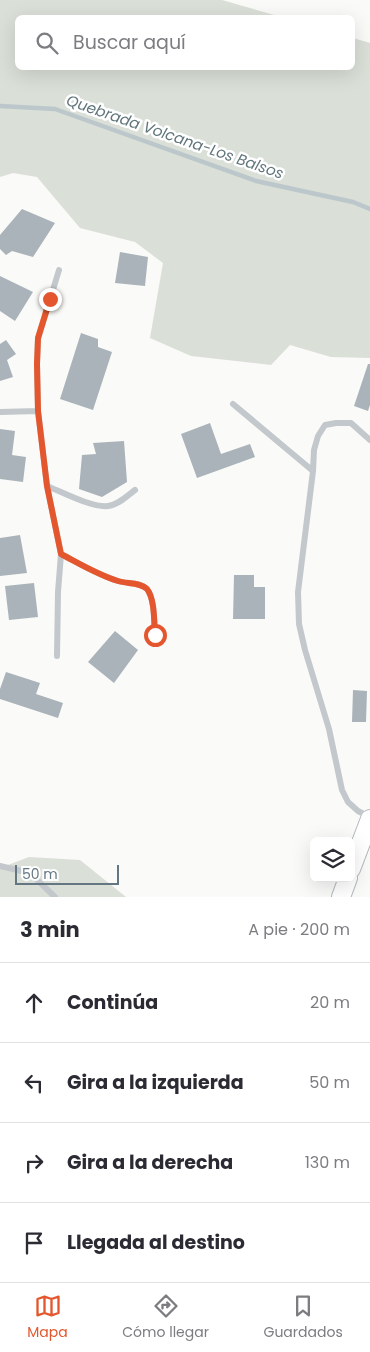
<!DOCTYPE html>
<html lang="es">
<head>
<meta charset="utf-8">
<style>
  :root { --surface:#fff; --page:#f7f7f7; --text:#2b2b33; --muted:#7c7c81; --line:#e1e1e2; --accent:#e4572e }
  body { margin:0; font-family:Poppins,sans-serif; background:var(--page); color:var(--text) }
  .controls { position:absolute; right:15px; bottom:15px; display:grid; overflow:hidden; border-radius:8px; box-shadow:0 5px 20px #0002 }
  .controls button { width:45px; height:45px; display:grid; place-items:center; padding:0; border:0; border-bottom:1px solid var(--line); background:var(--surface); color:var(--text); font:25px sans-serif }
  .scale { position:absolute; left:15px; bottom:12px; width:104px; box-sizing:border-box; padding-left:5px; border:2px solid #657683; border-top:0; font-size:14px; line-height:18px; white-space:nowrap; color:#657683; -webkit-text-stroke:4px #fff; paint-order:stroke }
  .stop { position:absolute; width:15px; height:15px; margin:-11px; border:4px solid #e4572e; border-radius:50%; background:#fff }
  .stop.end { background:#e4572e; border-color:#fff; box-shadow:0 1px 5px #0008 }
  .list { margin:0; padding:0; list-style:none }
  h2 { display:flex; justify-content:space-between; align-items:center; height:65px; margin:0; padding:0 20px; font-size:21px }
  h2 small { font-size:16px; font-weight:400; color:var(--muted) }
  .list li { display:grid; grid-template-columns:32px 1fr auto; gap:15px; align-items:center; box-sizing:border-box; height:80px; padding:0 20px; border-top:1px solid var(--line) }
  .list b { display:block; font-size:19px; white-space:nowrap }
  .list em { font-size:16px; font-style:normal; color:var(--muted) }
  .icon { flex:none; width:28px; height:28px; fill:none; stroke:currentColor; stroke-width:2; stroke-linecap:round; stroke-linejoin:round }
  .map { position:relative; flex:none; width:370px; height:897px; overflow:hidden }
  .search { position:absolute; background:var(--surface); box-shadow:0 5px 20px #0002; left:15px; right:15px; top:15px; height:55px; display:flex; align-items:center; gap:12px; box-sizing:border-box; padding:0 18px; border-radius:8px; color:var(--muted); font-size:19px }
  .sheet { height:385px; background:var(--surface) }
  nav { display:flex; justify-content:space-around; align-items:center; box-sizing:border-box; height:70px; border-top:1px solid var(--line); background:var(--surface); font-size:14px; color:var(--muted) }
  nav a { display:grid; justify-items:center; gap:2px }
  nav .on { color:var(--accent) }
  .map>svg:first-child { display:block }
  .green { fill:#dadfd7 }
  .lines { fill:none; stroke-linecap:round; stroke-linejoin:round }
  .stream { stroke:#bbc7cb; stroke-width:4.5 }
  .building { fill:#aab3b9 }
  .secondary-casing { stroke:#b3babf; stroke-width:20 }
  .lane { stroke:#c3c8cc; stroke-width:6 }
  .secondary { stroke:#fff; stroke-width:18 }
  .route { stroke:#e4572e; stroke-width:6 }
  .labels { text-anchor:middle; stroke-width:5; stroke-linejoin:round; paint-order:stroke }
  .water-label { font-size:15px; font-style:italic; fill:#60757c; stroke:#fff }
</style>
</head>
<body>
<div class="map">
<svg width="370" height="897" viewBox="0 0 370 897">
  <rect width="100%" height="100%" fill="#fafaf8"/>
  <path class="green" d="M 0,0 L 222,0 L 281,17 L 18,18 L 18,68 L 352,68 L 353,38 L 370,43 L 370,358 L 331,357 L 290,345 L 271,365 L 191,356 L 150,338 L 163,263 L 135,242 L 80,228 L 37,177 L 13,173 L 0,177 Z
    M 29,857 L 80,860 L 126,897 L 0,897 L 0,868 Z"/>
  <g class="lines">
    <path class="stream" d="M 0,106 L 55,109 L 256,181 L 353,202 L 370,209"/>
  </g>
  <path class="building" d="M 22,209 L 55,223 L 33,257 L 12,251 L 6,255 L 0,249 L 0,235 Z
    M 120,252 L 148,257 L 145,286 L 115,283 Z
    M 0,276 L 33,292 L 15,321 L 0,311 Z
    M 81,333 L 98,339 L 98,347 L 112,352 L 93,410 L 60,399 Z
    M 6,340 L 16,354 L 7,360 L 13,377 L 0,381 L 0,344 Z
    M 368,364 L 370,364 L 370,405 L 368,411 L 354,406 Z
    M 210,423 L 221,454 L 250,444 L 255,457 L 197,478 L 181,434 Z
    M 0,429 L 15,431 L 12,455 L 26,457 L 23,482 L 0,479 Z
    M 124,441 L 127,482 L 102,497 L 79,489 L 82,455 L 96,454 L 93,443 Z
    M 20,535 L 27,573 L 0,576 L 0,538 Z
    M 234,575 L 254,575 L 254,587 L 265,587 L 265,619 L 233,619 Z
    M 34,583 L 38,617 L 9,620 L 5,586 Z
    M 115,631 L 138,650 L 114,683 L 88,662 Z
    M 6,672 L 40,683 L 36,694 L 63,703 L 58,718 L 0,699 L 0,689 Z
    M 353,690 L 367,691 L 366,722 L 352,722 Z"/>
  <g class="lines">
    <g class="secondary-casing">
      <path id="secondary" d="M 351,869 L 370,819
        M 341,897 L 348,878"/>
    </g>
    <path class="lane" d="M 233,404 L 313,471
      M 0,412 L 38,411
      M 370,440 L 351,423 L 336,423 L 325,425 L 318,436 L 314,450 L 313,471 L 298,592 L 299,624 L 305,650 L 329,729 L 342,790 L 348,802 L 358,811 L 370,817
      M 47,486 C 62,492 92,508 108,506 C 118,505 127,496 135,490
      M 61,554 C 80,564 98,575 118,581 C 127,584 141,582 147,589 C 155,599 154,623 155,635
      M 57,656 L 58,592 L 61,554 L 47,486 L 38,411 L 37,364 L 38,339 L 59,270
      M 0,866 L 30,873 L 55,897"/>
    <use href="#secondary" class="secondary"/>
  </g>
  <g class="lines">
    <path class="route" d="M 50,299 L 38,338 L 37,364 L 38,411 L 47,486 L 61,554 C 80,564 98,575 118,581 C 127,584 140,582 147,589 C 155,599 154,623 155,635"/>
  </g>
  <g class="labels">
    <g class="water-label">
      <text transform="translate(175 137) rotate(19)" y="5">Quebrada Volcana-Los Balsos</text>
    </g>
  </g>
</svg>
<div class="controls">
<button><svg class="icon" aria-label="layers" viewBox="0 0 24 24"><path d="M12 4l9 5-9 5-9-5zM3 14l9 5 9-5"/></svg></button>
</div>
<div class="scale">50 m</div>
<div class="stop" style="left:155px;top:635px"></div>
<div class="stop end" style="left:50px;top:299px"></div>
<div class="search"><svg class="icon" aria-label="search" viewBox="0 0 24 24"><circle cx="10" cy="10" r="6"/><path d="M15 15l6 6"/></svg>Buscar aquí</div>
</div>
<section class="sheet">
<h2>3 min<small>A pie · 200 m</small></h2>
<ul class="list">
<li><svg class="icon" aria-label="ahead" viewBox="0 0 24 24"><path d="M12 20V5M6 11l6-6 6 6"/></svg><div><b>Continúa</b></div><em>20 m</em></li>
<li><svg class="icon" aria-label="left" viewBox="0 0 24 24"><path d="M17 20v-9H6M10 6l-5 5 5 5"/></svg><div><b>Gira a la izquierda</b></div><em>50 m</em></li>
<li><svg class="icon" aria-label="right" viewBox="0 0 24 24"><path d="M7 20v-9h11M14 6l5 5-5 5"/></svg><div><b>Gira a la derecha</b></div><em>130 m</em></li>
<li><svg class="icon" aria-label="arrive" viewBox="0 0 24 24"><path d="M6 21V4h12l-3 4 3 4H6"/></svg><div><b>Llegada al destino</b></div></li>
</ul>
</section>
<nav>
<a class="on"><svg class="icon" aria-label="map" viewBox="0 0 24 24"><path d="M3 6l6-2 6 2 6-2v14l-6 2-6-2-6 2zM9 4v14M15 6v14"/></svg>Mapa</a>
<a><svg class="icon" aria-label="directions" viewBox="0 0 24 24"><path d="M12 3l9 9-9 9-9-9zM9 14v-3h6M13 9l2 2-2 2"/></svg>Cómo llegar</a>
<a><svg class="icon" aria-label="saved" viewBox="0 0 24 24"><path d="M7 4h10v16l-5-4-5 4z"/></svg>Guardados</a>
</nav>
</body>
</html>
